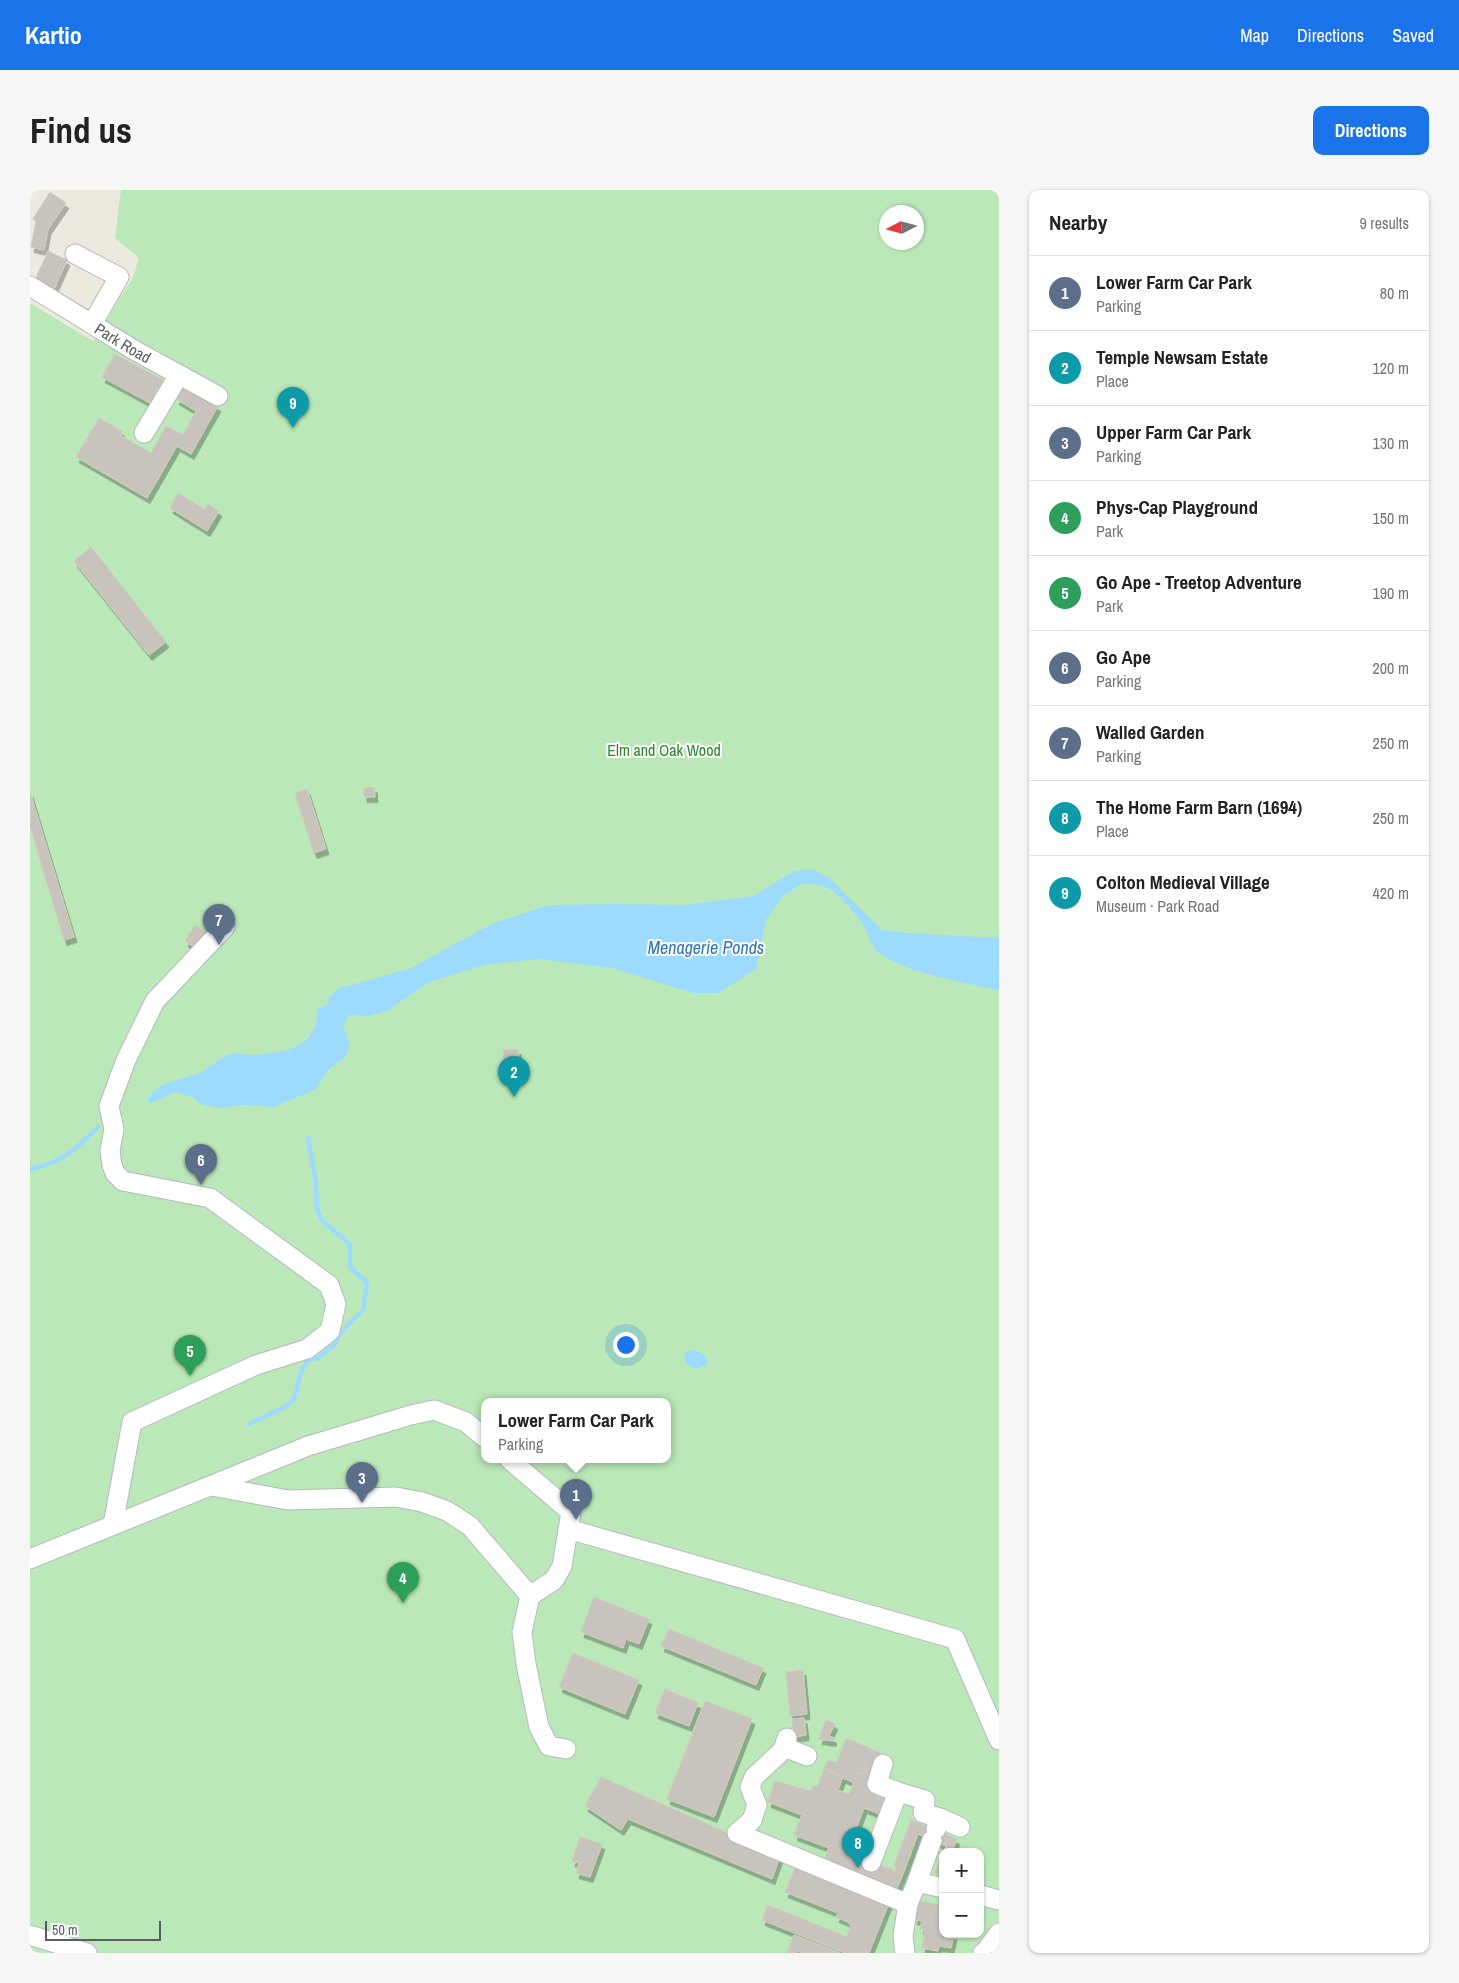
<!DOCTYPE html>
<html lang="en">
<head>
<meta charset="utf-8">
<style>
  :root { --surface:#fff; --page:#f6f6f6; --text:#222; --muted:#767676; --line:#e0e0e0; --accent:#1a73e8 }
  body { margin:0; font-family:"Archivo Narrow",sans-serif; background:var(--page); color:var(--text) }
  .controls { position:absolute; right:15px; bottom:15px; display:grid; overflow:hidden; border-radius:10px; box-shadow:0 1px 4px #0004 }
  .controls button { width:45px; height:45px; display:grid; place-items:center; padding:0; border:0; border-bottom:1px solid var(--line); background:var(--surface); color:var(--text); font:25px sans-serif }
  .compass { position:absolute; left:849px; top:15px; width:45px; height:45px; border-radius:50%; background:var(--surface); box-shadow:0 1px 4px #0004; rotate:264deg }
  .scale { position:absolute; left:15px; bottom:12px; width:116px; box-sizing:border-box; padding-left:5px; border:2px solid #585d62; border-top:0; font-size:14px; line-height:18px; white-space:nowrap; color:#585d62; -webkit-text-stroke:4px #fff; paint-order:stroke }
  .you { position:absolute; left:595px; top:1154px; width:18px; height:18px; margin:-12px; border:4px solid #fff; border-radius:50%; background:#1a73e8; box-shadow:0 0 0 8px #1a73e833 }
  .badge { display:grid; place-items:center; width:32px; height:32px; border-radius:50%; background:var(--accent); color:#fff; font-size:16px; font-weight:700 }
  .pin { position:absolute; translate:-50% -41px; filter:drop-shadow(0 1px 2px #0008) }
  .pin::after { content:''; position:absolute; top:26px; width:18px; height:15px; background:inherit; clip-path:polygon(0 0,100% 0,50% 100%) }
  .popup { position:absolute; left:451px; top:1208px; width:190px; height:65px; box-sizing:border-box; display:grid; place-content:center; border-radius:10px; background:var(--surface); filter:drop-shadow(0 1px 4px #0005); font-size:16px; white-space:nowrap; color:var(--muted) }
  .popup b { font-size:19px; color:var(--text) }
  .popup::after { content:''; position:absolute; left:50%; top:100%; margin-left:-10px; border:10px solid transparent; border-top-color:var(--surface) }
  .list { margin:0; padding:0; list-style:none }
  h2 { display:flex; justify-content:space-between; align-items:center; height:65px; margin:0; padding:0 20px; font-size:21px }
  h2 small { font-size:16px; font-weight:400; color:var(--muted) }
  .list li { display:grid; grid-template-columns:32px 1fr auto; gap:15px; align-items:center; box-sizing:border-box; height:75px; padding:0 20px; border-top:1px solid var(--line) }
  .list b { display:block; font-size:19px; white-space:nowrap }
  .list p { margin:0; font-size:16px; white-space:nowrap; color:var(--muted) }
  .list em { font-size:16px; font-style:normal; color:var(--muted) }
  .map { position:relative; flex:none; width:969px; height:1763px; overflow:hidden; border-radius:10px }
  header { display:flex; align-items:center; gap:30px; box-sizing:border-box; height:70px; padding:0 25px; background:var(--accent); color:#fff }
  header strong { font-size:24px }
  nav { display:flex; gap:28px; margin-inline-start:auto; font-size:18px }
  .intro { display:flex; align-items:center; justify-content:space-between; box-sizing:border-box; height:120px; padding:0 30px }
  h1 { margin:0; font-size:35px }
  .button { padding:12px 22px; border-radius:10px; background:var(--accent); color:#fff; font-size:18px; font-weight:700 }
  main { display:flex; gap:30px; padding:0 30px }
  aside { flex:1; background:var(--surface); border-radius:10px; box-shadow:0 1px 4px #0004 }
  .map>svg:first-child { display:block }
  .green { fill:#bbe8b8; fill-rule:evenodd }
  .water { fill:#9ddaff }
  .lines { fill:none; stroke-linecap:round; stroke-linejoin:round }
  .stream { stroke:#9ddaff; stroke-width:4.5 }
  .building { fill:#c8c3bc; stroke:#d2cabd; filter:url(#shadow) }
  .minor-tunnel { stroke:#c8c6c0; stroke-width:19; stroke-dasharray:19 9; stroke-linecap:butt }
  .minor-casing { stroke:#b5b9be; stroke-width:21 }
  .minor { stroke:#fff; stroke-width:19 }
  .labels { text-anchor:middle; stroke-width:4; stroke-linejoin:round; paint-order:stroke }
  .street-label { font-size:16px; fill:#585d62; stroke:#fff }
  .park-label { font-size:16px; fill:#2d862c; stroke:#fff }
  .water-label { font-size:18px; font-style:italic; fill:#2f76b2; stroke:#fff }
</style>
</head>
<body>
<header>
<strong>Kartio</strong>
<nav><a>Map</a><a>Directions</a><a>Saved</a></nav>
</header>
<div class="intro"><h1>Find us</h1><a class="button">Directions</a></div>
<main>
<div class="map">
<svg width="969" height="1763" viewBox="0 0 969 1763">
  <defs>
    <filter id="shadow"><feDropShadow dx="3" dy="5.5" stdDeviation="0" flood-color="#0004"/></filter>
  </defs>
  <rect width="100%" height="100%" fill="#ede9df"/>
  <path class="green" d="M 91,0 L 969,0 L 969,1763 L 0,1763 L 0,113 L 63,151 L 102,89 L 109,68 L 85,48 ZM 856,22 L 886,22 L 886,52 L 856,52 ZM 455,1211 L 637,1211 L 637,1269 L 455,1269 ZM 913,1662 L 950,1662 L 950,1744 L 913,1744 Z"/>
  <path class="water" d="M 781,679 L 798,687 L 852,740 L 874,743 L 969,748 L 969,800 C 940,794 869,781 848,762 C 841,756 838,743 833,735 C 829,727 804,699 796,697 C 789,694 780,694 773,693 L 753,706 L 736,730 L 726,779 L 688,803 L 663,803 L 582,778 L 508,769 L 454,775 L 397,793 L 359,820 L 339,826 L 319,825 L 313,835 L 320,855 L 315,867 L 298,880 L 285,900 L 243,917 L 213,915 L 189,918 L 171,914 L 162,907 L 147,902 L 121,913 L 118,910 C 123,892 157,889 171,882 C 181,877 190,866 201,864 C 209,863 217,865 225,865 C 258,862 286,858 288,819 L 299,814 L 298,808 L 310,798 L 379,779 L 462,734 L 519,715 L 588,714 L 655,715 L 724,706 L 764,681 Z
    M 663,1160 C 671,1163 678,1164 677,1174 L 667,1179 L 656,1174 L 654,1165 L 657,1162 Z"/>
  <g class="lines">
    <path class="stream" d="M 0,979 C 35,971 43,961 68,937
      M 219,1234 L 257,1216 L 264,1209 L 271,1182 L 278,1170 L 288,1168 L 304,1155 L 311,1142 L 333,1120 L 337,1095 L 335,1091 L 320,1077 L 320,1055 L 313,1048 L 292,1031 L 287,1019 L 286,993 L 278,948"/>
  </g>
  <path class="building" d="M 20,2 L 36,13 L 18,39 L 14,60 L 1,57 L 6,31 L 3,29 Z
    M 18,61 L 37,70 L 24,99 L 5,90 Z
    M 85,164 L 133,190 L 120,213 L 72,187 Z
    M 154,196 L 188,216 L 161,264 L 147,256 L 117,308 L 46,267 L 69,228 L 92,241 L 90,245 L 121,263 L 136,236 L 153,245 L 166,221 L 146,209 Z
    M 148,303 L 174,319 L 178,314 L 189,321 L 177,341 L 140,318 Z
    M 61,357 L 136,452 L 119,465 L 44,371 Z
    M 344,597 L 345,607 L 334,607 L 334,598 Z
    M 277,599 L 296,659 L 284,663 L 265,603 Z
    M 0,602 L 44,747 L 34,750 L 0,636 Z
    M 165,735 L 177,743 L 167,759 L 155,751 Z
    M 488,859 L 489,871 L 474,872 L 473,860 Z
    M 564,1407 L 619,1429 L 609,1454 L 596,1449 L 593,1458 L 551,1442 Z
    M 639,1439 L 733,1478 L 726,1495 L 631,1456 Z
    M 543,1463 L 609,1490 L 595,1524 L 529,1497 Z
    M 773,1480 L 777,1524 L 760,1526 L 756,1482 Z
    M 635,1499 L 668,1513 L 659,1536 L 625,1523 Z
    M 675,1511 L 722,1529 L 684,1627 L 637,1609 Z
    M 774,1528 L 776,1545 L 764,1547 L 762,1529 Z
    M 796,1529 L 805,1534 L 799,1546 L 804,1548 L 803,1551 L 789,1549 Z
    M 816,1548 L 851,1563 L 843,1587 L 828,1582 L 824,1593 L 794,1579 L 798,1570 L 807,1573 Z
    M 794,1579 L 813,1586 L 808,1600 L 819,1604 L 828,1582 L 843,1587 L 839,1598 L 862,1607 L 855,1626 L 834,1618 L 817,1662 L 800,1655 L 799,1658 L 764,1645 L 772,1625 L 738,1612 L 745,1591 L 781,1601 L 784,1595 L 787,1597 Z
    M 571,1587 L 750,1666 L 742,1689 L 598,1629 L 591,1640 L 555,1616 Z
    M 881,1630 L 927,1649 L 923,1659 L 928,1662 L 914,1662 L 916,1656 L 888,1644 L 873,1684 L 865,1681 L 866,1676 L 864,1675 Z
    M 550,1647 L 572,1654 L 560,1687 L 546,1683 L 549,1673 L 542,1671 Z
    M 800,1655 L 873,1684 L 865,1703 L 792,1675 Z
    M 913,1664 L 913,1686 L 905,1683 Z
    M 766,1676 L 859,1713 L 839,1763 L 815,1763 L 732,1730 L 738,1715 L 817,1747 L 821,1736 L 818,1732 L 806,1727 L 808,1723 L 755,1702 Z
    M 890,1711 L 913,1716 L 913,1744 L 924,1744 L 921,1758 L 909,1756 L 908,1761 L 892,1758 L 895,1740 L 890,1739 L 892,1731 L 884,1729 Z
    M 764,1745 L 810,1763 L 774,1763 L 767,1761 L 767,1763 L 757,1763 Z"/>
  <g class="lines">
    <path class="minor-tunnel" d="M 834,1691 L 841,1672"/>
    <g class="minor-casing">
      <g id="minor">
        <path d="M 45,64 L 89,87 L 62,134"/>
        <path id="s1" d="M 0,96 L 104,160 L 188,206"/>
        <path d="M 114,243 L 149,185"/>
        <path d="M 182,1296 L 258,1310 L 366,1307 L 392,1312 L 417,1321 L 440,1336 L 500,1406 L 524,1390 L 532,1376 L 541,1322 L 479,1269"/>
        <path d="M 83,1335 L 102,1232 L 226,1175 L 277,1159 L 300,1141 L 306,1114 L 299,1095 L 180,1008 L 93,991 L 85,983 L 82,975 L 80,961 L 84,939 L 79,916 L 96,870 L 125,811 L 195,737"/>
        <path d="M 538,1339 L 925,1449 L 969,1550"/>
        <path d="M 0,1369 L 278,1256 L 381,1225 L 404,1220 L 436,1232 L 455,1248"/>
        <path d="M 500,1406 L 492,1442 L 496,1474 L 509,1537 L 519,1556 L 536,1559"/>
        <path d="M 757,1548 L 753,1560 L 724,1587 L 720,1597 L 727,1615 L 722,1630 L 707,1643 L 878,1714 L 887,1692 L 913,1698"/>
        <path d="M 754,1557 L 777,1566"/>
        <path d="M 853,1574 L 847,1594 L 868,1602"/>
        <path d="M 906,1639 L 910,1628 L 930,1637"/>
        <path d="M 841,1672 L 868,1602 L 895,1610 L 893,1623 L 910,1628"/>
        <path d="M 887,1692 L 902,1650"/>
        <path d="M 950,1705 L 969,1710"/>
        <path d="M 0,1745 L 57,1763"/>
        <path d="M 875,1763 L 873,1746 L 878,1714"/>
        <path d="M 953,1763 L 956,1761 L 969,1743"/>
      </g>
    </g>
    <use href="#minor" class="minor"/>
  </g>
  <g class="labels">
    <g class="street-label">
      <text dy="6" stroke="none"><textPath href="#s1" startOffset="109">Park Road</textPath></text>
    </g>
    <g class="park-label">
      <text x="634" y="566">Elm and Oak Wood</text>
    </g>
    <g class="water-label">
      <text x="676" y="764">Menagerie Ponds</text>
    </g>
  </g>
</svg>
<div class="controls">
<button>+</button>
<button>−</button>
</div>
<svg class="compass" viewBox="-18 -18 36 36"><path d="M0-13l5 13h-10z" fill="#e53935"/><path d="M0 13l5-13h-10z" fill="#767676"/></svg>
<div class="scale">50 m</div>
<div class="you"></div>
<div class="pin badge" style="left:546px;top:1330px;background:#5c6f8a">1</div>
<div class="popup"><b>Lower Farm Car Park</b>Parking</div>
<div class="pin badge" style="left:484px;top:907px;background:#0f9aa8">2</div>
<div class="pin badge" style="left:332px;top:1313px;background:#5c6f8a">3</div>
<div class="pin badge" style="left:373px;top:1413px;background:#2e9e5b">4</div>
<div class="pin badge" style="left:160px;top:1186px;background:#2e9e5b">5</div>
<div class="pin badge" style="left:171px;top:995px;background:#5c6f8a">6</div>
<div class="pin badge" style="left:189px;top:755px;background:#5c6f8a">7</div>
<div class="pin badge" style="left:828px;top:1678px;background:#0f9aa8">8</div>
<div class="pin badge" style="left:263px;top:238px;background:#0f9aa8">9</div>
</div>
<aside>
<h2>Nearby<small>9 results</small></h2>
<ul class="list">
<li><span class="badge" style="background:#5c6f8a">1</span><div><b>Lower Farm Car Park</b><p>Parking</p></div><em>80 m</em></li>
<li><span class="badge" style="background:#0f9aa8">2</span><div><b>Temple Newsam Estate</b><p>Place</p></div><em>120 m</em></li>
<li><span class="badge" style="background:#5c6f8a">3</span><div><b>Upper Farm Car Park</b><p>Parking</p></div><em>130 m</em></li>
<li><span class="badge" style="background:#2e9e5b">4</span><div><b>Phys-Cap Playground</b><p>Park</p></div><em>150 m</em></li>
<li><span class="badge" style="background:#2e9e5b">5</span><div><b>Go Ape - Treetop Adventure</b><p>Park</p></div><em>190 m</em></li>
<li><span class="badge" style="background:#5c6f8a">6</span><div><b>Go Ape</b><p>Parking</p></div><em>200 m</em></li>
<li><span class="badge" style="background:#5c6f8a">7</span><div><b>Walled Garden</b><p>Parking</p></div><em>250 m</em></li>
<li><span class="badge" style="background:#0f9aa8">8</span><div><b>The Home Farm Barn (1694)</b><p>Place</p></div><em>250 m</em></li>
<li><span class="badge" style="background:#0f9aa8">9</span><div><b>Colton Medieval Village</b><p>Museum · Park Road</p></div><em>420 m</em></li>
</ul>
</aside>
</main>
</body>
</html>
